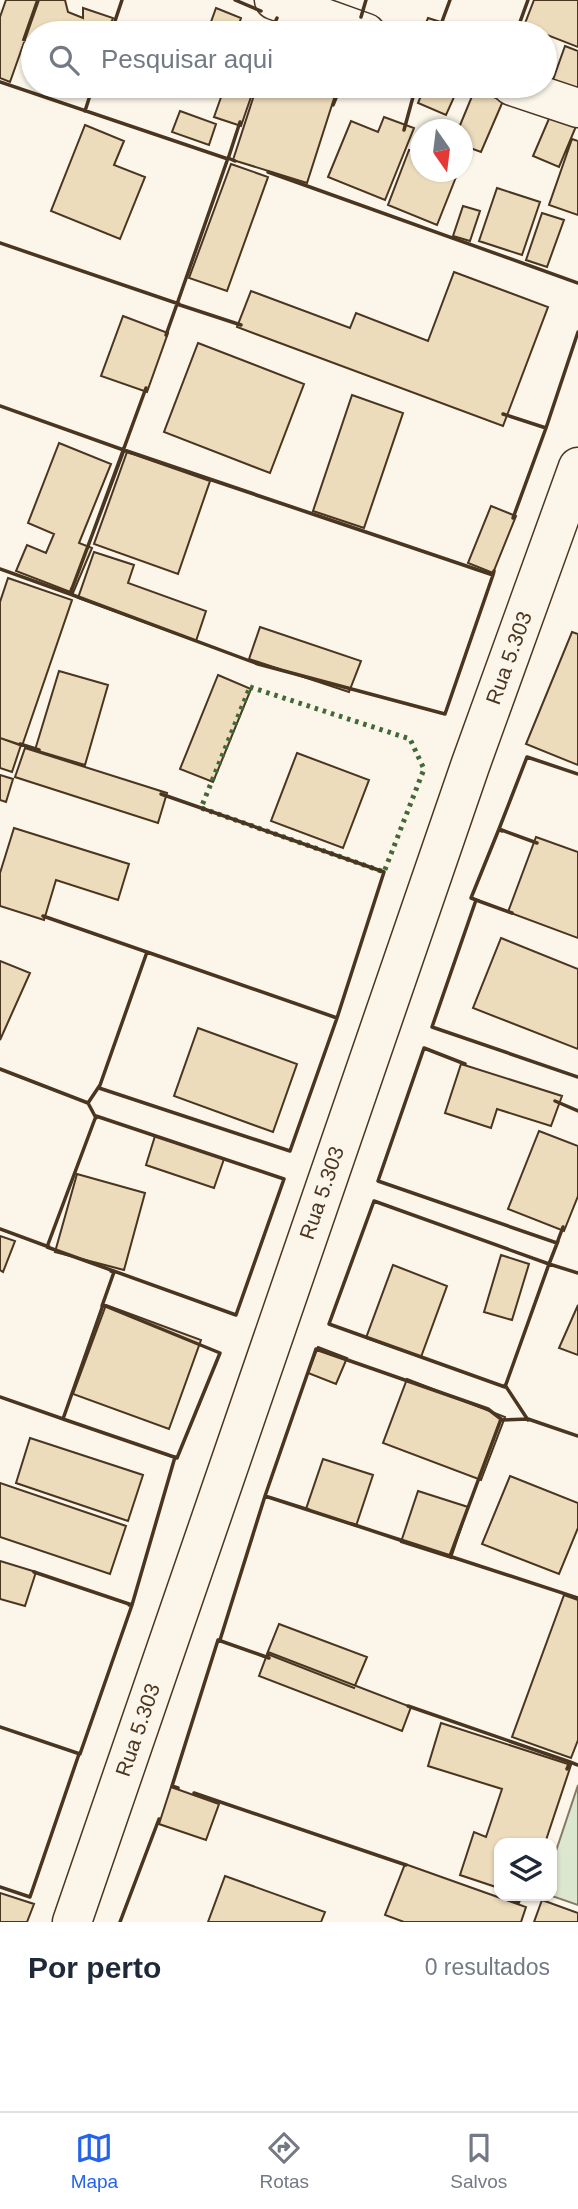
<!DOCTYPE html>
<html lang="pt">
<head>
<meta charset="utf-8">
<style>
  :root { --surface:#fff; --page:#f6f6f7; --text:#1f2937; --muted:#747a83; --line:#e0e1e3; --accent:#2563eb }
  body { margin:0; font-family:Arial,sans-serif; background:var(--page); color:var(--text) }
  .controls { position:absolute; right:21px; bottom:21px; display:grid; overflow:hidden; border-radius:14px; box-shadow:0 2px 5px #0004 }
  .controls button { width:63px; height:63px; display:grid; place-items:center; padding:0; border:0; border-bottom:2px solid var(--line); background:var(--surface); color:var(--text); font:35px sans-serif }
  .compass { position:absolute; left:410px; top:119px; width:63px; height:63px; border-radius:50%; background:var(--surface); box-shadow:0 2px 5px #0004; rotate:166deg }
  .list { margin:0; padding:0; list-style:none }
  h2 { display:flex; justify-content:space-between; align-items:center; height:91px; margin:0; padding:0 28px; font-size:30px }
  h2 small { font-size:23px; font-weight:400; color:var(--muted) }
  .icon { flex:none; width:38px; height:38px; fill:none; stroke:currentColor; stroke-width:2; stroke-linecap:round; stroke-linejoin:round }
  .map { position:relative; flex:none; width:578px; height:1922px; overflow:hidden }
  .search { position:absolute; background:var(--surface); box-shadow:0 2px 5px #0004; left:21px; right:21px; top:21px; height:77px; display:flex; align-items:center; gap:18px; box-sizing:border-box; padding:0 24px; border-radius:38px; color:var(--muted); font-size:26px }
  .sheet { height:189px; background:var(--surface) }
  nav { display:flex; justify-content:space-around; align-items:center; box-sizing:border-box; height:98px; border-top:2px solid var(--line); background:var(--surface); font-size:19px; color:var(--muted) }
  nav a { display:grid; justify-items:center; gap:4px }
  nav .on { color:var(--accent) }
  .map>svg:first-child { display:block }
  .green { fill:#dce7d0; stroke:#887966; stroke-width:2 }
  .building { fill:#ecdcbc; stroke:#4a3520; stroke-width:2 }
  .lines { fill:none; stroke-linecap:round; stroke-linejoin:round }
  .minor-casing { stroke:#4a3520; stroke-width:41 }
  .minor { stroke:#fbf6e9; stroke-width:38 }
  .hedge { stroke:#436837; stroke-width:5; stroke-dasharray:3.5 5; stroke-linecap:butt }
  .wall { stroke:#4a3520; stroke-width:3.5 }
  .labels { text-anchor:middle; stroke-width:5; stroke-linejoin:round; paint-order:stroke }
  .street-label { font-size:21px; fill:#4a3520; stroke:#fbf6e9 }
</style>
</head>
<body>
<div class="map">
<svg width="578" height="1922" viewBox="0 0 578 1922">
  <rect width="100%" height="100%" fill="#fbf6e9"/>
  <path class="green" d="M 578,1785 L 578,1905 L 552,1896 L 552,1863 Z"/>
  <path class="building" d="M 6,0 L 39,0 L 10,82 L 0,78 L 0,17 Z
    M 37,0 L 65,0 L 68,12 L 83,18 L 83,8 L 113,18 L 107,33 L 33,33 L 33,44 L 23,40 Z
    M 534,0 L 578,0 L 578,47 L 524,26 Z
    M 216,8 L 241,18 L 236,33 L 207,33 Z
    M 428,18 L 447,24 L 444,33 L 422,33 Z
    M 565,46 L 578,51 L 578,101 L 549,91 Z
    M 53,86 L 88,86 L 85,96 Z
    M 225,86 L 239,86 L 253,91 L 241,126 L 214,117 Z
    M 257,86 L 338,86 L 307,183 L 233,160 Z
    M 425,86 L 459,86 L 446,115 L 418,103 Z
    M 475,89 L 503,101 L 481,152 L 462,145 L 462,130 L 458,130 Z
    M 180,111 L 216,124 L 209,145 L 172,132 Z
    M 551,114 L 577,124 L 559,167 L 533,156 Z
    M 384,117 L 414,128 L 385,200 L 328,177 L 351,121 L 378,132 Z
    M 85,125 L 124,141 L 114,165 L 145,177 L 120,239 L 51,211 Z
    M 572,139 L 578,141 L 578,215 L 549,205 Z
    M 409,150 L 420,154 L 420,172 L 458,172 L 437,225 L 388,205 Z
    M 231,164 L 268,177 L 227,291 L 189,278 Z
    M 497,188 L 540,202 L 522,255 L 479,241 Z
    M 463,206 L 480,211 L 470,241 L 453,236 Z
    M 542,213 L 564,220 L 547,267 L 526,260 Z
    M 454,272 L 548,307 L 503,426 L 237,327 L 251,291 L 350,328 L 356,313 L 428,341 Z
    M 123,316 L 168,333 L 147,392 L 101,376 Z
    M 198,343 L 304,384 L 270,473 L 164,432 Z
    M 352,395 L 403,413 L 364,528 L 313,511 Z
    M 59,443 L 111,464 L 79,543 L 92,548 L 73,593 L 16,571 L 27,545 L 46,553 L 54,534 L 28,523 Z
    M 127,452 L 210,481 L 178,574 L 94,544 Z
    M 491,506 L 516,516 L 493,573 L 468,563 Z
    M 94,552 L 134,565 L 128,583 L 206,611 L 196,641 L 78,598 Z
    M 8,578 L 72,600 L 22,746 L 0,738 L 0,602 Z
    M 260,627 L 361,661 L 349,692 L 249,659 Z
    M 572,632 L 578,634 L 578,765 L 526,744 Z
    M 59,671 L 108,685 L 85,765 L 35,750 Z
    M 218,675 L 251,689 L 213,782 L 180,769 Z
    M 0,738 L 21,745 L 12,772 L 0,768 Z
    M 25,748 L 167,793 L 158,823 L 15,777 Z
    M 297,753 L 369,780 L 343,848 L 271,821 Z
    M 0,775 L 13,779 L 6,802 L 0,800 Z
    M 14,828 L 129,864 L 118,900 L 56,880 L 44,920 L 0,906 L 0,873 Z
    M 536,837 L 578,852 L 578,938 L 508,912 Z
    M 501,938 L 578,969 L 578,1049 L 473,1008 Z
    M 0,961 L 30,973 L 0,1040 Z
    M 198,1028 L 297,1064 L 273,1132 L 174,1096 Z
    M 461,1064 L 562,1096 L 551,1126 L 497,1109 L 491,1128 L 445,1113 Z
    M 539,1131 L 578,1146 L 578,1196 L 564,1231 L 508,1209 Z
    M 155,1136 L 224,1159 L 214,1188 L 146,1165 Z
    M 77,1174 L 145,1193 L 124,1270 L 55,1252 Z
    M 0,1236 L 15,1241 L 3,1272 L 0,1270 Z
    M 501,1255 L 529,1264 L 512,1320 L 484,1312 Z
    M 393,1265 L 447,1286 L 421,1357 L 366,1338 Z
    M 106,1305 L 201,1340 L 169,1429 L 73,1394 Z
    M 578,1305 L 578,1355 L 559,1348 Z
    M 318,1347 L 347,1358 L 336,1384 L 308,1373 Z
    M 407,1379 L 505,1417 L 481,1480 L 383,1443 Z
    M 30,1438 L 143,1475 L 128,1521 L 16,1483 Z
    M 323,1459 L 373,1475 L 356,1526 L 306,1509 Z
    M 510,1476 L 578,1503 L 578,1528 L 559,1574 L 482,1544 Z
    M 0,1483 L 126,1526 L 110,1574 L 0,1537 Z
    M 418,1491 L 468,1507 L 451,1558 L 401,1542 Z
    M 0,1561 L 36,1572 L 25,1606 L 0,1599 Z
    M 564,1595 L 578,1600 L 578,1740 L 571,1758 L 512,1737 Z
    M 279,1624 L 367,1657 L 354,1688 L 267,1654 Z
    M 268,1652 L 411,1707 L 402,1731 L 259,1676 Z
    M 441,1723 L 571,1765 L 545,1843 L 499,1843 L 499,1888 L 460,1875 L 474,1832 L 486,1837 L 502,1789 L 428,1766 Z
    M 171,1787 L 219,1804 L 206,1840 L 159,1824 Z
    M 405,1864 L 526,1907 L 521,1922 L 404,1922 L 385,1915 Z
    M 225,1876 L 325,1912 L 321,1922 L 208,1922 Z
    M 0,1893 L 34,1904 L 27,1922 L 0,1922 Z
    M 542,1900 L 578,1913 L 578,1922 L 534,1922 Z"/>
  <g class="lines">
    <g class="minor-casing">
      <path id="minor" d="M 274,0 L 366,33
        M 512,86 L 578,108
        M 72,1922 L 470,766 L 578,467"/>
    </g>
    <use href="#minor" class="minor"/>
    <path class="hedge" d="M 250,687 L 410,739 L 424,769 L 384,872 L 201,808 Z"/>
    <path class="wall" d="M 235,0 L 261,11
      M 361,17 L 366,0
      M 378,25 L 399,33
      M 440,27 L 450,0
      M 111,33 L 122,0
      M 270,33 L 277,18
      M 516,33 L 528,0
      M 0,82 L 228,159
      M 333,105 L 341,86
      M 85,111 L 93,86
      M 404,130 L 416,86
      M 228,159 L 240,122
      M 268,172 L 578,283
      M 0,243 L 179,304
      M 176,307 L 228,158 L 235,161
      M 166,335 L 177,304 L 241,325
      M 0,406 L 132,453
      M 503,414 L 546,428 L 513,518
      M 543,427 L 546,428 L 578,332
      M 124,450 L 493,575 L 445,714 L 258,664 L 70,594 Z
      M 188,472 L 493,575 L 494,571
      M 87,549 L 146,388
      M 0,569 L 70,594 L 72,588
      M 20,744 L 39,750
      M 502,831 L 499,829 L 527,757 L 578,774
      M 479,901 L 471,898 L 499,829 L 537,843
      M 512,913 L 476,900 L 432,1027 L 578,1077
      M 43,916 L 337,1018 L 384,872 L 161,794
      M 147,952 L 337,1018 L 290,1151 L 99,1088 Z
      M 465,1064 L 424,1048 L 378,1181 L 557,1243 L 563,1227
      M 0,1069 L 88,1103 L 100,1085
      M 555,1101 L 578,1111
      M 85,1102 L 88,1103 L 96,1118
      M 96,1116 L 284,1179 L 236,1315 L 47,1247 Z
      M 374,1201 L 549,1264 L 505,1387 L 329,1324 Z
      M 0,1229 L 49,1247
      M 549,1264 L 558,1241
      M 549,1264 L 578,1273
      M 103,1305 L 220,1353 L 177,1458 L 63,1419 Z
      M 102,1306 L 114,1272 L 111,1271
      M 316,1349 L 488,1409 L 501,1419 L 450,1556 L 265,1496 Z
      M 505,1385 L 528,1420
      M 0,1397 L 66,1420
      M 501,1420 L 528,1419 L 578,1436
      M 352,1524 L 406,1542
      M 449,1556 L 578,1598
      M 34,1572 L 132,1605 L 175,1457
      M 220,1640 L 265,1496 L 309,1510
      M 408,1706 L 570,1762 L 567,1769
      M 0,1727 L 80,1754 L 132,1605 L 129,1605
      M 569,1764 L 570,1762 L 578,1765
      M 178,1788 L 172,1786 L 218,1640 L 269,1658
      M 194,1793 L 406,1865
      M 0,1887 L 30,1897 L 79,1754
      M 513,1901 L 518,1903 L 521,1896
      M 120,1922 L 159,1819"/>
  </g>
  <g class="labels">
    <g class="street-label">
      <text transform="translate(509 658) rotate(-70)" y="7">Rua 5.303</text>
      <text transform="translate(322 1193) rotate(-71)" y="7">Rua 5.303</text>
      <text transform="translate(138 1730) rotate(-71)" y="7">Rua 5.303</text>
    </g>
  </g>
</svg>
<div class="controls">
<button><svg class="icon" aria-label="layers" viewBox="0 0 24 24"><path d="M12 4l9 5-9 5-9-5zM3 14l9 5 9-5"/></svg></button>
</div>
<svg class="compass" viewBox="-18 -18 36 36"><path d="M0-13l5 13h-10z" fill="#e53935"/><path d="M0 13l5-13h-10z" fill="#747a83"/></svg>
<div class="search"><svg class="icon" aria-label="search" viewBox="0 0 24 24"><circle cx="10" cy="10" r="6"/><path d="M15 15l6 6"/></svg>Pesquisar aqui</div>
</div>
<section class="sheet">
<h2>Por perto<small>0 resultados</small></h2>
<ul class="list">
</ul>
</section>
<nav>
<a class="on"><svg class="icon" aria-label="map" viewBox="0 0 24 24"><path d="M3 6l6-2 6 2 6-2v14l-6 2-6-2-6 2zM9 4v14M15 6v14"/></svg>Mapa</a>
<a><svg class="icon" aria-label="directions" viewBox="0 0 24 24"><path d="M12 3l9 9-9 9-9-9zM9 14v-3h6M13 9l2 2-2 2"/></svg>Rotas</a>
<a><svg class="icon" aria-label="saved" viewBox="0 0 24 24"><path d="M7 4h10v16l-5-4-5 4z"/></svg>Salvos</a>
</nav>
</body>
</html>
